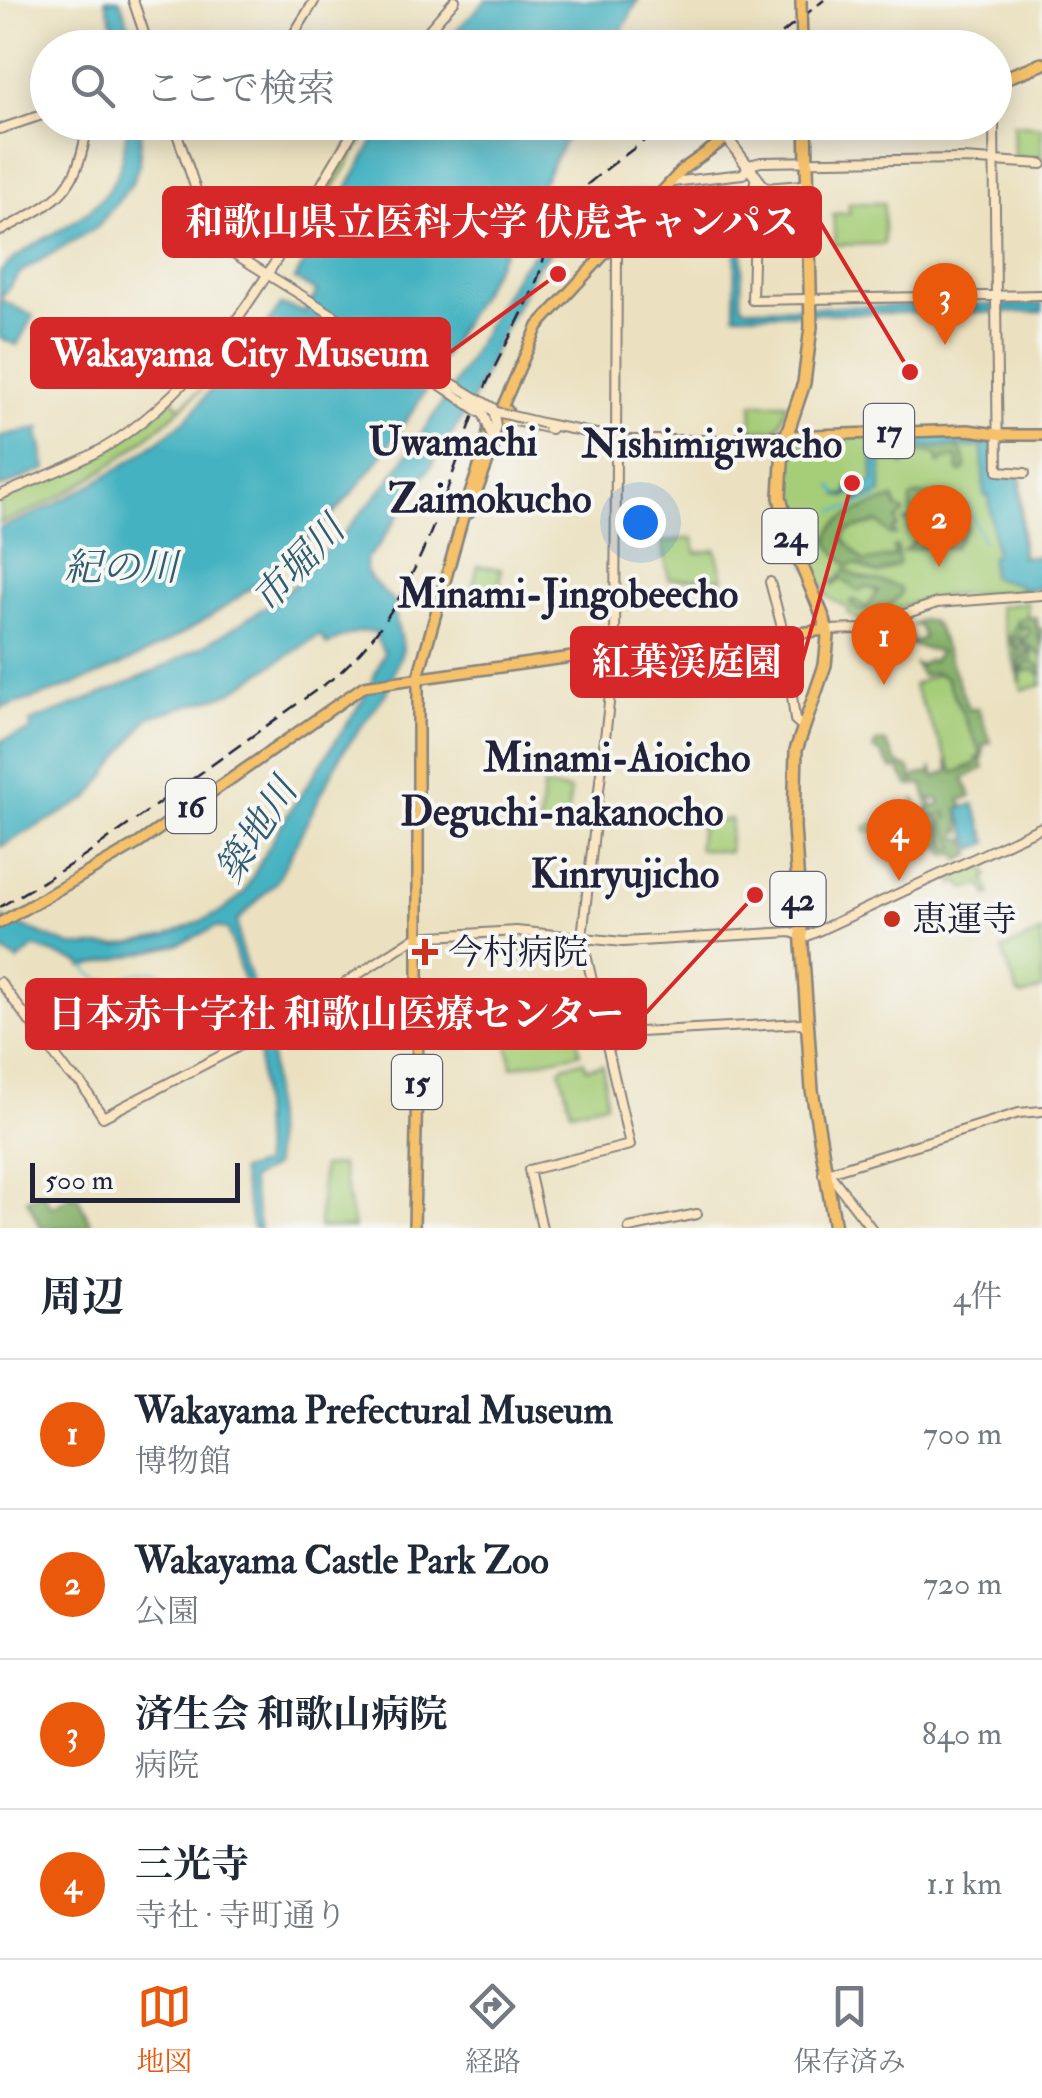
<!DOCTYPE html>
<html lang="ja">
<head>
<meta charset="utf-8">
<style>
  :root { --surface:#fff; --page:#f6f6f7; --text:#1f2937; --muted:#747a83; --line:#e0e1e3; --accent:#ea580c }
  body { margin:0; font-family:"IM FELL Double Pica","Noto Serif JP",serif; background:var(--page); color:var(--text) }
  .scale { position:absolute; left:30px; bottom:25px; width:210px; box-sizing:border-box; padding-left:10px; border:5px solid #22223b; border-top:0; font-size:28px; line-height:35px; white-space:nowrap; color:#22223b; -webkit-text-stroke:8px #f6f6f2; paint-order:stroke }
  .you { position:absolute; left:640px; top:522px; width:35px; height:35px; margin:-25px; border:8px solid #fff; border-radius:50%; background:#1a73e8; box-shadow:0 0 0 15px #1a73e833 }
  .badge { display:grid; place-items:center; width:65px; height:65px; border-radius:50%; background:var(--accent); color:#fff; font-size:32px; font-weight:700 }
  .pin { position:absolute; translate:-50% -82px; filter:drop-shadow(0 2px 5px #0008) }
  .pin::after { content:''; position:absolute; top:52px; width:35px; height:30px; background:inherit; clip-path:polygon(0 0,100% 0,50% 100%) }
  .list { margin:0; padding:0; list-style:none }
  h2 { display:flex; justify-content:space-between; align-items:center; height:130px; margin:0; padding:0 40px; font-size:42px }
  h2 small { font-size:32px; font-weight:400; color:var(--muted) }
  .list li { display:grid; grid-template-columns:65px 1fr auto; gap:30px; align-items:center; box-sizing:border-box; height:150px; padding:0 40px; border-top:2px solid var(--line) }
  .list b { display:block; font-size:38px; white-space:nowrap }
  .list p { margin:0; font-size:32px; white-space:nowrap; color:var(--muted) }
  .list em { font-size:32px; font-style:normal; color:var(--muted) }
  .icon { flex:none; width:55px; height:55px; fill:none; stroke:currentColor; stroke-width:2; stroke-linecap:round; stroke-linejoin:round }
  .map { position:relative; flex:none; width:1042px; height:1228px; overflow:hidden }
  .search { position:absolute; background:var(--surface); box-shadow:0 5px 25px #0003; left:30px; right:30px; top:30px; height:110px; display:flex; align-items:center; gap:25px; box-sizing:border-box; padding:0 35px; border-radius:55px; color:var(--muted); font-size:38px }
  .sheet { height:730px; background:var(--surface) }
  nav { display:flex; justify-content:space-around; align-items:center; box-sizing:border-box; height:140px; border-top:2px solid var(--line); background:var(--surface); font-size:28px; color:var(--muted) }
  nav a { display:grid; justify-items:center; gap:5px }
  nav .on { color:var(--accent) }
  .map>svg:first-child { display:block }
  .green { fill:#a6cd78; stroke:#64785a; stroke-width:2.5 }
  .forest { fill:#84b068; stroke:#536952; stroke-width:2.5 }
  .water { fill:#44b2c1; stroke:#336a7e; stroke-width:2.5 }
  .lines { fill:none; stroke-linecap:round; stroke-linejoin:round }
  .stream { stroke:#44b2c1; stroke-width:2.5 }
  .secondary-casing { stroke:#86827e; stroke-width:12 }
  .primary-casing { stroke:#86827e; stroke-width:14 }
  .highway-casing { stroke:#86827e; stroke-width:16 }
  .secondary { stroke:#fbe6c4; stroke-width:8 }
  .primary { stroke:#f5c16b; stroke-width:9 }
  .highway { stroke:#f5c16b; stroke-width:11 }
  .rail { stroke:#22223b; stroke-width:2.5; stroke-dasharray:15 8; stroke-linecap:butt }
  .secondary-bridge-casing { stroke:#86827e; stroke-width:12; stroke-linecap:butt }
  .primary-bridge-casing { stroke:#86827e; stroke-width:14; stroke-linecap:butt }
  .secondary-bridge { stroke:#fbe6c4; stroke-width:8 }
  .primary-bridge { stroke:#f5c16b; stroke-width:9 }
  .poi-dot { fill:#c8321e; stroke:#f6f6f2; stroke-width:4 }
  .labels { text-anchor:middle; stroke-width:8; stroke-linejoin:round; paint-order:stroke }
  .shield { fill:#f6f6f2; stroke:#626272; stroke-width:2.5 }
  .shield-label { font-size:32px; font-weight:bold; fill:#22223b }
  .poi-label { font-size:35px; fill:#22223b; stroke:#f6f6f2; text-anchor:start }
  .water-label { font-size:38px; font-style:italic; fill:#305c71; stroke:#f6f6f2 }
  .quarter-label { font-size:40px; font-weight:bold; fill:#22223b; stroke:#f6f6f2 }
  .leader { fill:none; stroke:#d62828; stroke-width:4 }
  .callout-dot { fill:#d62828; stroke:#f6f6f2; stroke-width:4 }
  .callout { fill:#d62828; stroke:#d62828; stroke-width:4 }
  .callout-label { font-size:38px; text-anchor:middle; font-weight:bold; fill:#fff }
</style>
</head>
<body>
<div class="map">
<svg width="1042" height="1228" viewBox="0 0 1042 1228">
  <rect width="100%" height="100%" fill="#f6f6f2"/>
  <filter id="ink" filterUnits="userSpaceOnUse"><feTurbulence type="fractalNoise" baseFrequency=".01" numOctaves="2"/><feDisplacementMap in="SourceGraphic" scale="20" xChannelSelector="R" yChannelSelector="G"/><feConvolveMatrix kernelMatrix="1 2 1 2 8 2 1 2 1" color-interpolation-filters="sRGB"/></filter>
  <filter id="wash" filterUnits="userSpaceOnUse"><feTurbulence type="fractalNoise" baseFrequency=".0048" numOctaves="4" result="noise"/><feDisplacementMap in="SourceGraphic" scale="40" xChannelSelector="R" yChannelSelector="G"/><feGaussianBlur stdDeviation="2.25" result="paint"/><feColorMatrix in="noise" values="0 0 0 0 0 0 0 0 0 0 0 0 0 0 0 0 0 1.4 0 .05"/><feComposite in="paint" operator="in"/></filter>
  <g filter="url(#wash)">
    <rect width="100%" height="100%" fill="#ebe1c0"/>
    <path class="green" d="M 362,123 L 373,123 L 306,234 L 291,245 L 289,244 Z
      M 1013,124 L 1042,127 L 1042,160 L 1014,156 Z
      M 849,203 L 884,203 L 884,244 L 835,245 L 833,214 L 849,213 Z
      M 202,389 C 141,446 80,495 0,523 L 0,501 L 97,457 L 122,441 L 173,399 L 180,407 Z
      M 753,403 L 787,403 C 779,431 781,430 751,430 Z
      M 966,435 L 967,442 L 994,442 L 994,476 L 1021,477 L 1022,556 L 1042,557 L 1042,589 L 943,596 L 914,602 L 865,623 L 847,613 L 849,609 L 826,596 L 827,593 L 811,567 L 808,568 C 794,530 774,483 789,443 L 872,436 Z
      M 693,538 L 696,553 L 716,550 L 723,579 L 669,579 L 662,542 Z
      M 478,566 L 501,569 L 500,595 L 471,594 Z
      M 1027,602 L 1028,618 L 1037,618 L 1038,629 L 1042,629 L 1042,685 L 1022,690 L 998,607 Z
      M 937,674 L 945,677 L 982,755 L 976,758 L 978,762 L 954,773 L 913,685 Z
      M 543,787 L 570,790 L 567,833 L 539,829 Z
      M 944,810 L 956,847 L 951,851 L 948,849 L 949,845 L 939,820 L 936,822 L 945,844 L 923,853 L 919,846 L 904,851 L 900,839 L 894,833 L 884,837 L 881,829 L 866,832 L 865,827 L 889,818 L 897,833 L 911,826 L 915,833 L 921,830 L 918,824 L 931,817 L 939,818 Z
      M 731,819 L 729,852 L 698,849 L 701,823 Z
      M 982,862 L 989,875 L 985,878 L 991,895 L 988,896 L 982,885 L 966,889 L 958,882 L 954,885 L 950,875 Z
      M 1042,932 L 1042,989 L 1023,996 L 1018,994 L 1002,950 Z
      M 534,938 L 556,940 L 554,960 L 522,960 L 524,942 L 533,943 Z
      M 568,1008 L 581,1036 L 577,1037 L 580,1053 L 512,1067 L 504,1023 Z
      M 584,1061 L 586,1068 L 603,1065 L 606,1103 L 571,1111 L 560,1070 L 565,1065 Z
      M 341,1165 L 354,1228 L 319,1228 L 322,1167 Z"/>
    <path class="forest" d="M 904,445 L 957,447 L 964,455 L 966,467 L 963,472 L 958,471 L 958,458 L 945,459 L 939,464 L 936,454 C 913,449 917,457 903,465 L 901,455 L 897,454 L 895,459 L 883,458 L 882,448 L 900,450 Z
      M 918,495 L 934,495 L 950,505 L 959,506 L 965,514 L 961,518 L 967,527 L 954,548 L 925,547 L 904,551 L 926,531 L 932,531 L 938,541 L 946,537 L 943,526 L 928,519 L 921,522 L 914,533 L 909,532 L 909,524 L 904,521 L 911,518 L 910,498 Z
      M 893,498 L 897,508 L 904,512 L 896,520 L 898,526 L 893,530 L 896,535 L 890,535 L 878,522 L 848,531 L 843,538 L 864,562 L 895,556 L 893,547 L 897,546 L 899,564 L 878,574 L 856,564 L 848,566 L 829,545 C 824,516 873,507 893,498 Z
      M 846,569 C 862,584 881,577 900,588 L 901,593 C 891,609 872,614 855,610 L 850,602 L 854,600 L 867,607 L 878,591 L 866,587 L 858,591 L 842,579 L 833,586 L 832,581 L 837,580 Z
      M 1027,617 L 1036,618 L 1037,629 L 1042,629 L 1042,641 L 1036,632 L 1042,645 L 1042,657 L 1029,645 L 1025,646 L 1025,640 L 1020,647 L 1020,641 L 1030,632 L 1026,626 L 1022,628 L 1019,638 L 1013,641 L 1026,657 L 1031,654 L 1025,650 L 1027,648 L 1032,651 L 1032,661 L 1042,669 L 1042,675 L 1033,670 L 1023,672 L 1024,665 L 1029,663 L 1021,657 L 1021,683 L 1015,648 L 1008,636 L 1014,637 L 1013,630 L 1016,625 L 1021,627 L 1016,620 Z
      M 920,620 L 931,621 L 937,627 L 969,710 L 978,708 L 991,742 L 984,745 L 982,764 L 984,768 L 964,778 L 971,797 L 960,800 L 963,805 L 958,808 L 962,832 L 958,830 L 957,838 L 966,839 L 971,855 L 960,860 L 957,854 L 945,855 L 939,844 L 946,841 L 937,826 L 940,823 L 948,849 L 956,847 L 942,821 L 948,817 L 945,811 L 940,816 L 931,815 L 915,824 L 910,815 L 916,811 L 914,798 L 923,815 L 940,804 L 939,799 L 930,799 L 934,807 L 923,813 L 929,808 L 923,784 L 909,786 L 899,769 L 892,769 L 882,754 L 873,749 L 876,743 L 885,742 L 897,763 L 910,769 L 913,781 L 917,775 L 932,773 L 931,767 L 935,777 L 949,771 L 947,759 L 954,773 L 974,766 L 982,755 L 946,677 L 935,672 L 922,676 L 914,663 L 919,666 L 928,660 L 932,662 L 940,652 L 907,644 L 904,636 L 907,626 L 913,643 L 924,638 L 919,626 L 913,625 Z
      M 42,1192 L 52,1207 L 71,1196 L 78,1197 L 93,1228 L 41,1228 L 27,1199 Z"/>
    <path class="water" d="M 105,0 L 120,0 L 137,47 L 120,47 Z
      M 486,0 L 638,0 L 613,47 L 440,47 Z
      M 128,123 L 142,123 L 139,165 L 131,185 L 98,226 L 21,272 L 0,299 L 33,316 L 17,345 L 0,338 L 0,272 C 35,233 90,228 116,177 C 123,162 125,139 128,123 Z
      M 384,123 L 574,123 L 527,212 L 439,364 C 427,392 409,417 391,442 C 299,577 157,667 0,708 L 0,528 C 64,504 135,463 187,418 C 199,408 206,394 216,382 C 239,356 262,333 281,305 L 305,312 L 317,292 L 295,279 Z
      M 735,185 L 742,186 L 746,197 L 741,294 L 741,304 L 746,308 L 1042,304 L 1042,312 L 735,314 L 737,197 L 733,193 L 601,204 L 589,213 L 537,266 L 498,342 L 469,408 L 379,545 C 376,550 371,553 368,557 C 357,573 383,590 395,603 L 394,611 L 403,649 L 386,693 L 342,753 L 277,881 L 237,921 L 240,945 L 271,1045 L 274,1166 L 250,1180 L 260,1228 L 253,1228 L 240,1171 L 263,1164 L 258,1027 L 228,930 L 216,927 L 177,945 L 82,967 L 81,963 L 34,947 L 18,961 L 0,949 L 0,917 L 71,946 L 117,946 L 167,936 L 221,912 L 243,894 L 279,828 L 367,693 L 384,653 L 376,638 L 378,633 C 362,627 341,637 327,645 L 320,635 L 228,694 L 149,717 L 89,798 L 0,847 L 0,741 L 31,731 L 30,722 C 131,684 214,650 299,581 L 297,577 L 343,534 L 389,481 L 449,393 L 518,271 L 553,233 L 565,231 C 573,215 584,202 601,194 Z
      M 40,428 L 38,430 L 46,469 L 0,488 L 0,436 Z
      M 954,435 L 966,436 L 966,442 L 993,443 L 993,477 L 1020,477 L 1021,557 L 1042,557 L 1042,589 L 1020,589 L 1020,585 L 991,577 L 991,555 L 995,554 L 989,496 L 984,495 L 982,447 L 882,447 L 881,493 L 857,501 L 855,491 L 846,497 L 837,495 L 846,495 L 848,488 L 850,490 L 873,482 L 872,436 Z
      M 974,804 L 988,843 L 973,849 L 958,809 Z"/>
    <g class="lines">
      <path class="stream" d="M 849,482 L 854,488
        M 832,486 L 838,494
        M 932,497 L 953,506 L 957,521
        M 967,504 L 983,541
        M 855,505 L 879,498
        M 835,511 L 856,507
        M 85,966 C 104,1000 143,958 168,977 C 178,984 183,1001 189,1012"/>
    </g>
  </g>
  <g filter="url(#ink)">
    <g class="lines">
      <g class="secondary-casing">
        <path id="secondary" d="M 133,0 L 149,48
          M 285,48 L 315,0
          M 413,48 L 455,0
          M 173,122 L 204,213 L 233,253 L 464,396
          M 994,122 L 998,471 L 1025,473
          M 0,129 L 48,113
          M 727,139 L 730,141 L 808,244 L 804,245 Z
          M 755,181 L 752,300 L 1042,295
          M 672,182 L 743,174 L 749,165 L 761,162 L 963,159 L 1042,164
          M 766,188 L 802,185
          M 0,231 C 60,200 77,193 88,122
          M 501,418 L 551,429
          M 546,424 L 626,440 L 750,440 L 781,437
          M 741,435 L 777,435
          M 0,495 C 37,479 77,465 112,443 C 227,369 289,235 359,122
          M 770,582 L 785,639 L 795,720 L 803,727
          M 827,630 L 861,629 L 937,603 L 1042,595
          M 0,982 L 69,1074 L 81,1083 L 103,1117 L 280,1025 L 416,937 L 516,931 L 623,942 L 791,932 L 805,937 L 1042,827
          M 604,1034 L 802,1023 L 807,1029
          M 828,1172 L 871,1228
          M 823,1174 L 1019,1113 L 1042,1111
          M 542,1228 L 529,1170 L 630,1145 L 582,937 L 615,651 L 617,247 L 614,244
          M 629,1228 L 697,1214"/>
      </g>
      <g class="primary-casing">
        <path id="primary" d="M 783,436 L 968,430 L 1004,435 L 1042,435
          M 469,513 L 507,410
          M 0,923 L 139,843 L 364,686 L 615,651 L 827,630
          M 414,1228 L 418,1030 L 418,677 L 467,503 L 486,446 L 489,425 L 501,410 L 538,326 L 683,169 L 749,122"/>
      </g>
      <g class="highway-casing">
        <path id="highway" d="M 994,82 L 1042,64
          M 806,122 L 811,327 L 804,383 L 783,446 L 780,497 L 789,535 L 824,619 L 828,637 L 825,665 L 796,750 L 794,827 L 812,1090 L 835,1228"/>
      </g>
      <use href="#secondary" class="secondary"/>
      <use href="#primary" class="primary"/>
      <use href="#highway" class="highway"/>
      <path class="rail" d="M 764,48 L 824,0
        M 0,907 L 85,856 L 336,676 C 417,604 441,501 478,404 C 495,361 520,322 537,280 C 546,257 548,230 563,209 C 586,180 638,147 669,122"/>
      <g class="secondary-bridge-casing">
        <path id="secondary-bridge" d="M 443,378 L 493,408 L 496,426 L 489,450
          M 439,384 L 484,415 L 491,435
          M 470,399 L 496,412 L 546,424"/>
      </g>
      <g class="primary-bridge-casing">
        <path id="primary-bridge" d="M 801,0 L 802,48"/>
      </g>
      <use href="#secondary-bridge" class="secondary-bridge"/>
      <use href="#primary-bridge" class="primary-bridge"/>
    </g>
  </g>
  <g class="poi-dot">
    <circle cx="892" cy="919" r="10"/>
    <path d="M420 937h10v10h10v10h-10v10h-10v-10h-10v-10h10z"/>
  </g>
  <g class="labels">
    <g class="shield">
      <rect x="864" y="404" width="50" height="54" rx="8"/>
      <rect x="762.5" y="509" width="55" height="54" rx="8"/>
      <rect x="166" y="779" width="50" height="54" rx="8"/>
      <rect x="770.5" y="872" width="55" height="54" rx="8"/>
      <rect x="392" y="1055" width="50" height="54" rx="8"/>
    </g>
    <g class="shield-label">
      <text x="889" y="442">17</text>
      <text x="790" y="547">24</text>
      <text x="191" y="817">16</text>
      <text x="798" y="910">42</text>
      <text x="417" y="1093">15</text>
    </g>
    <g class="poi-label">
      <text x="912" y="931">恵運寺</text>
      <text x="448" y="964">今村病院</text>
    </g>
    <g class="water-label">
      <text transform="translate(298 564) rotate(-47)" y="13">市堀川</text>
      <text x="121" y="580">紀の川</text>
      <text transform="translate(256 830) rotate(-57)" y="13">築地川</text>
    </g>
    <g class="quarter-label">
      <text x="453" y="455">Uwamachi</text>
      <text x="712" y="457">Nishimigiwacho</text>
      <text x="490" y="512">Zaimokucho</text>
      <text x="568" y="607">Minami-Jingobeecho</text>
      <text x="617" y="771">Minami-Aioicho</text>
      <text x="562" y="825">Deguchi-nakanocho</text>
      <text x="625" y="887">Kinryujicho</text>
    </g>
  </g>
  <path class="leader" d="M910 372L820 222M558 274L449 353M852 483L802 662M755 895L645 1014"/>
  <g class="callout-dot">
    <circle cx="910" cy="372" r="10"/>
    <circle cx="558" cy="274" r="10"/>
    <circle cx="852" cy="483" r="10"/>
    <circle cx="755" cy="895" r="10"/>
  </g>
  <g class="callout">
    <rect x="164" y="188" width="656" height="68" rx="10"/>
    <rect x="32" y="319" width="417" height="68" rx="10"/>
    <rect x="572" y="628" width="230" height="68" rx="10"/>
    <rect x="27" y="980" width="618" height="68" rx="10"/>
  </g>
  <g class="callout-label">
    <text x="492" y="235">和歌山県立医科大学 伏虎キャンパス</text>
    <text x="240" y="366">Wakayama City Museum</text>
    <text x="687" y="675">紅葉渓庭園</text>
    <text x="336" y="1027">日本赤十字社 和歌山医療センター</text>
  </g>
</svg>
<div class="scale">500 m</div>
<div class="you"></div>
<div class="pin badge" style="left:884px;top:685px">1</div>
<div class="pin badge" style="left:939px;top:567px">2</div>
<div class="pin badge" style="left:945px;top:345px">3</div>
<div class="pin badge" style="left:899px;top:881px">4</div>
<div class="search"><svg class="icon" aria-label="search" viewBox="0 0 24 24"><circle cx="10" cy="10" r="6"/><path d="M15 15l6 6"/></svg>ここで検索</div>
</div>
<section class="sheet">
<h2>周辺<small>4件</small></h2>
<ul class="list">
<li><span class="badge">1</span><div><b>Wakayama Prefectural Museum</b><p>博物館</p></div><em>700 m</em></li>
<li><span class="badge">2</span><div><b>Wakayama Castle Park Zoo</b><p>公園</p></div><em>720 m</em></li>
<li><span class="badge">3</span><div><b>済生会 和歌山病院</b><p>病院</p></div><em>840 m</em></li>
<li><span class="badge">4</span><div><b>三光寺</b><p>寺社 · 寺町通り</p></div><em>1.1 km</em></li>
</ul>
</section>
<nav>
<a class="on"><svg class="icon" aria-label="map" viewBox="0 0 24 24"><path d="M3 6l6-2 6 2 6-2v14l-6 2-6-2-6 2zM9 4v14M15 6v14"/></svg>地図</a>
<a><svg class="icon" aria-label="directions" viewBox="0 0 24 24"><path d="M12 3l9 9-9 9-9-9zM9 14v-3h6M13 9l2 2-2 2"/></svg>経路</a>
<a><svg class="icon" aria-label="saved" viewBox="0 0 24 24"><path d="M7 4h10v16l-5-4-5 4z"/></svg>保存済み</a>
</nav>
</body>
</html>
